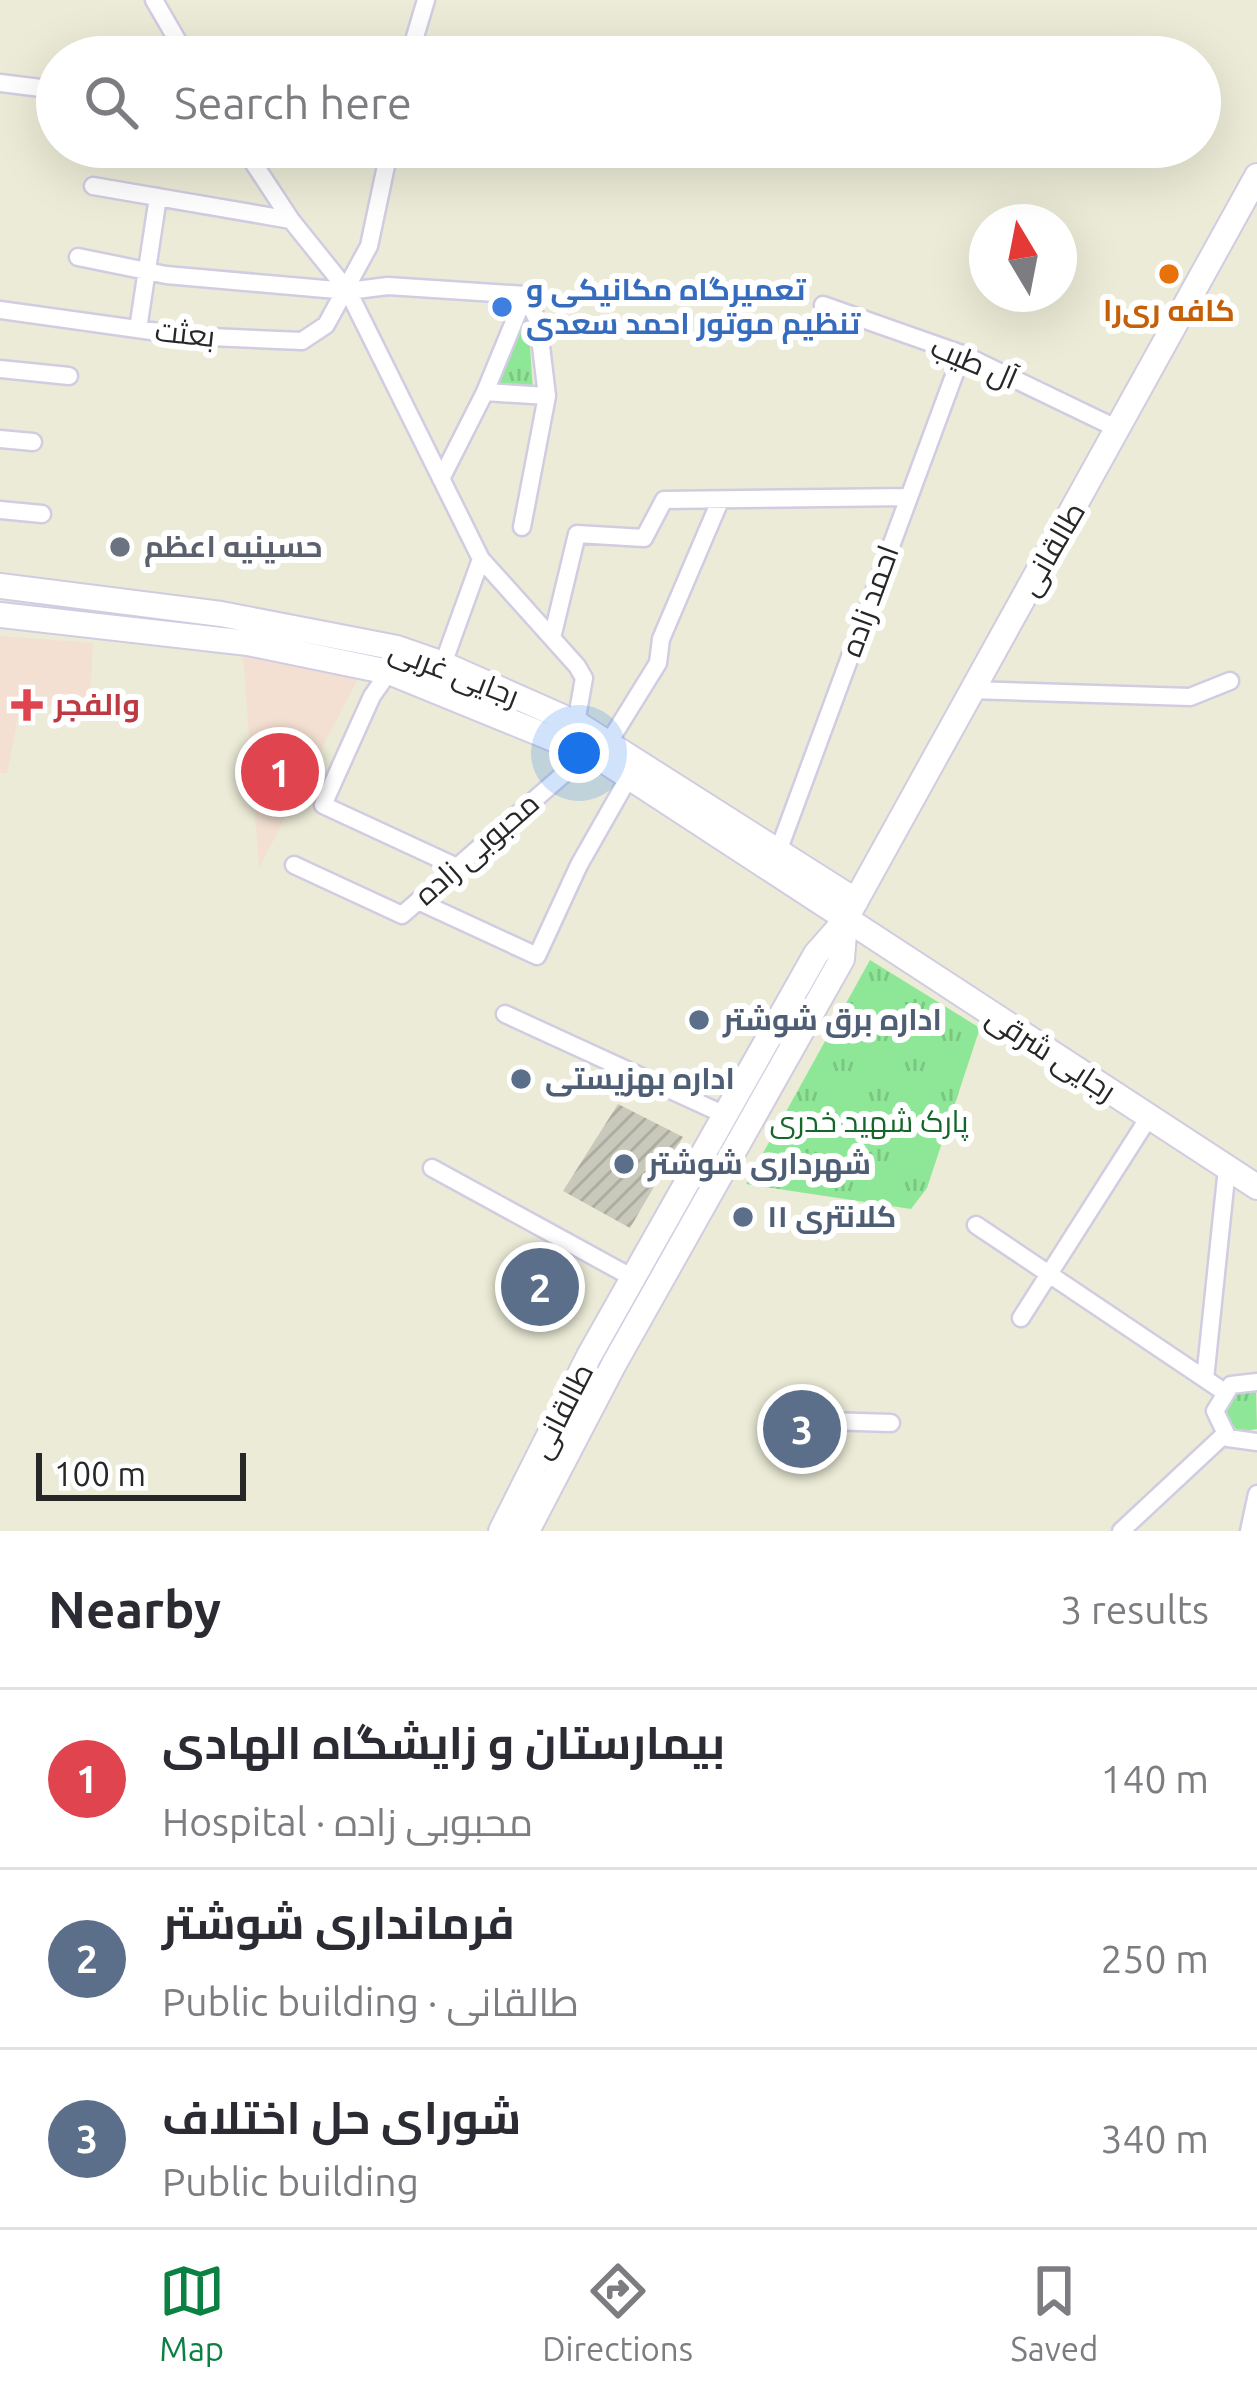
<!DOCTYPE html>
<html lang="en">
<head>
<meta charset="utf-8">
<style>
  :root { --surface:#fff; --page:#f2f2f3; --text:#2b2b33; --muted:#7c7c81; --line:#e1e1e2; --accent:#0b8043 }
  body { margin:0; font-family:Ubuntu,Cairo,sans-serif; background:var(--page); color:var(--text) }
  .compass { position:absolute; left:969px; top:204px; width:108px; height:108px; border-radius:50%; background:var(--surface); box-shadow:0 12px 48px #0002; rotate:350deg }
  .scale { position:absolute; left:36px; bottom:30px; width:210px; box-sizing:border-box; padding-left:12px; border:6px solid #272727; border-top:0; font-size:33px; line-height:42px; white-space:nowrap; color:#272727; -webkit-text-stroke:9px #fff; paint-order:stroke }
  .you { position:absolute; left:579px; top:753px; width:42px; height:42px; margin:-30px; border:9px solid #fff; border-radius:50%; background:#1a73e8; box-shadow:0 0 0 18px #1a73e833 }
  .badge { display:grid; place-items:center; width:78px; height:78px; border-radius:50%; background:var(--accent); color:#fff; font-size:39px; font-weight:700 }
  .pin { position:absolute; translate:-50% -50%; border:6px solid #fff; box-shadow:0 3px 12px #0006 }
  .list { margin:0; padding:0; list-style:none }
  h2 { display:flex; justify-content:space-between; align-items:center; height:156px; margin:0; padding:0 48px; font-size:51px }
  h2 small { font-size:39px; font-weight:400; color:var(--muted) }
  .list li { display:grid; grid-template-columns:78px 1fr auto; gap:36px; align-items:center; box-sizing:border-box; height:180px; padding:0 48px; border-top:3px solid var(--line) }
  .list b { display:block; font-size:45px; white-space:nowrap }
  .list p { margin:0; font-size:39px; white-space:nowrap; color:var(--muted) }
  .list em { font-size:39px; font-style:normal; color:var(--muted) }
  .icon { flex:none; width:66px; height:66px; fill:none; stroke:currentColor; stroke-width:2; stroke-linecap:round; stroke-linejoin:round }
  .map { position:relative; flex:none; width:1257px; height:1531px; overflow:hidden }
  .search { position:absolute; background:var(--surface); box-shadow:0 12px 48px #0002; left:36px; right:36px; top:36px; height:132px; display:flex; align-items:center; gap:30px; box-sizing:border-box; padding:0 42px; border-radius:66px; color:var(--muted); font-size:45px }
  .sheet { height:696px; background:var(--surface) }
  nav { display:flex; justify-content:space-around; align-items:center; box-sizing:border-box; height:168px; border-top:3px solid var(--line); background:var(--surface); font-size:33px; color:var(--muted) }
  nav a { display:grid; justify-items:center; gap:6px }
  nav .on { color:var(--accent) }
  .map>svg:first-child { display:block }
  .medical { fill:#f3e0d2 }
  .park { fill:url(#park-tufts) }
  .building { fill:url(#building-hatch) }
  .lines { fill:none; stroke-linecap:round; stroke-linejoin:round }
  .street-casing { stroke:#d2cce2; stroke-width:21 }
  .secondary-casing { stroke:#d2cce2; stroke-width:28 }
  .street { stroke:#fff; stroke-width:16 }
  .secondary { stroke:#fff; stroke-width:24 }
  .food-dot { fill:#e8710a; stroke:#fff; stroke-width:4.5 }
  .shop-dot { fill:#3f7fe0; stroke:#fff; stroke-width:4.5 }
  .worship-dot { fill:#6b7280; stroke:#fff; stroke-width:4.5 }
  .health-dot { fill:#e0444e; stroke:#fff; stroke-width:4.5 }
  .service-dot { fill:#5c6f8a; stroke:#fff; stroke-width:4.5 }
  .labels { text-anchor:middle; stroke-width:12; stroke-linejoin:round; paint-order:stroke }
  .shop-label { font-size:30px; font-weight:bold; fill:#366cbe; stroke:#fff; text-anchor:start }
  .food-label { font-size:30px; font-weight:bold; fill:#c56008; stroke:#fff }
  .street-label { font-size:30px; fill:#272727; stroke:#fff }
  .worship-label { font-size:30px; font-weight:bold; fill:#5b616d; stroke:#fff; text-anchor:start }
  .health-label { font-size:30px; font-weight:bold; fill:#be3a42; stroke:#fff; text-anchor:start }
  .service-label { font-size:30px; font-weight:bold; fill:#4e5e75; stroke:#fff; text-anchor:start }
  .park-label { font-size:30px; fill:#146728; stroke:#fff }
</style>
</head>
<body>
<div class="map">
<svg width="1257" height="1531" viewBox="0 0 1257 1531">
  <defs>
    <pattern id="park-tufts" width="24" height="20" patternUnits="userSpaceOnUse" patternTransform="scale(3)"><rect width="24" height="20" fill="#8ee797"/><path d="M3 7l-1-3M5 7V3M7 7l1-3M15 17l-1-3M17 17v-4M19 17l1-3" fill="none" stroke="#7ac682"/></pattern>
    <pattern id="building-hatch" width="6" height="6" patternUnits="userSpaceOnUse" patternTransform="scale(3)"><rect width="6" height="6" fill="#c8c9ba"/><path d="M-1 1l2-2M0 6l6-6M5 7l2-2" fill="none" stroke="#acada0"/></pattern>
  </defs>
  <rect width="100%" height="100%" fill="#ebebd7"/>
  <path class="medical" d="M 0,636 L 93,643 L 90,700 L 19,711 L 7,773 L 0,773 Z
    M 243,655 L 359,677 L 259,868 Z"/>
  <path class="park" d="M 521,319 L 528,319 L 533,389 L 498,385 Z
    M 870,960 L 980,1028 L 927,1188 L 911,1209 L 746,1184 Z
    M 1250,1390 L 1256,1392 L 1257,1429 L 1240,1432 L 1229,1423 L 1224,1410 L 1236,1392 Z"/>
  <path class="building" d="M 278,38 L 349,45 L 347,57 L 274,57 Z
    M 618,1104 L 683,1137 L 630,1228 L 563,1191 Z"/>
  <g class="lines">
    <g class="street-casing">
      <path id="street" d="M 154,0 L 187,57
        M 409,57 L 426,0
        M 0,83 L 57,90
        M 243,147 L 291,220 L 348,291 L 481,559 L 577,666 L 584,678 L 576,723
        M 93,186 L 291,220
        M 78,257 L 166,275 L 348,291 L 388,286 L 525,295
        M 823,305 L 962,354 L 1120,430
        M 0,310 L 187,336 L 302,341 L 326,325 L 369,246 L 390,147
        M 138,329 L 158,197
        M 0,369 L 69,376
        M 0,439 L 33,442
        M 441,479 L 485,392
        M 0,510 L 42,514
        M 522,527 L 547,396 L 485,392 L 525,295 L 538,321 L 547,396
        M 552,638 L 577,534 L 644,538 L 664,500 L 909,497
        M 443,664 L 481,559
        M 389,672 L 372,696 L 323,805 L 457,867
        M 970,690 L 1190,697 L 1230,681
        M 609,742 L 658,663 L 661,639 L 720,501
        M 779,849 L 962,354
        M 294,865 L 402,915 L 588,753
        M 418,901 L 537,956 L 579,865 L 629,777
        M 505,1014 L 725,1115
        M 432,1168 L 633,1278
        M 976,1225 L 1223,1391
        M 1021,1318 L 1149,1117
        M 1205,1379 L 1227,1168
        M 1257,1382 L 1231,1385 L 1215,1411 L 1228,1438 L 1257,1442
        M 827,1421 L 891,1423
        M 1121,1531 L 1225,1434
        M 1249,1531 L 1257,1494"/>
    </g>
    <g class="secondary-casing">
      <path id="secondary" d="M 0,586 L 221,614 L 397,648 L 443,664 L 576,723 L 856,901
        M 0,615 L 248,643 L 389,672 L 600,758 L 1257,1187
        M 849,913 L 1257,176
        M 501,1531 L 589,1356 L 816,954 L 845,921 L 842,959 L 614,1364 L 527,1531"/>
    </g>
    <use href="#street" class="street"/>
    <use href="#secondary" class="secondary"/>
  </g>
  <circle class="food-dot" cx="1169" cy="274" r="12"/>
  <circle class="shop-dot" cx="502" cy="307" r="12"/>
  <circle class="worship-dot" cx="120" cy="547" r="12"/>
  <path class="health-dot" d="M21 687h12v12h12v12h-12v12h-12v-12h-12v-12h12z"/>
  <g class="service-dot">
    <circle cx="699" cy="1020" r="12"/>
    <circle cx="521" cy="1079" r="12"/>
    <circle cx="624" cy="1164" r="12"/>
    <circle cx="743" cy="1217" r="12"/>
  </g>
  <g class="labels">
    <g class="shop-label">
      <text x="526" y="300">تعمیرگاه مکانیکی و<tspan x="526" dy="34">تنظیم موتور احمد سعدی</tspan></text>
    </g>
    <g class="food-label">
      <text x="1169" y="321">کافه‌ ری‌را</text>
    </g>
    <g class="street-label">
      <text transform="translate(185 334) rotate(6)" y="10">بعثت</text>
      <text transform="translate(974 363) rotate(23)" y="10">آل طیب</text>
      <text transform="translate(1052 549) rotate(-60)" y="10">طالقانی</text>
      <text transform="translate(870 601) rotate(-70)" y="10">احمد زاده</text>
      <text transform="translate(454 673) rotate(21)" y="10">رجایی غربی</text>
      <text transform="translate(477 849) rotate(-41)" y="10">محبوبی زاده</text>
      <text transform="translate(1051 1054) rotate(33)" y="10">رجایی شرقی</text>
      <text transform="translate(562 1411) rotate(-63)" y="10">طالقانی</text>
    </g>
    <g class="worship-label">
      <text x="144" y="557">حسینیه اعظم</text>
    </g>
    <g class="health-label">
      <text x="54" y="715">والفجر</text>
    </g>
    <g class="service-label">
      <text x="723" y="1030">اداره برق شوشتر</text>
      <text x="545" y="1089">اداره بهزیستی</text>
      <text x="648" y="1174">شهرداری شوشتر</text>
      <text x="767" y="1227">کلانتری ۱۱</text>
    </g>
    <g class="park-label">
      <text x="869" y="1132">پارک شهید خدری</text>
    </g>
  </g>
</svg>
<svg class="compass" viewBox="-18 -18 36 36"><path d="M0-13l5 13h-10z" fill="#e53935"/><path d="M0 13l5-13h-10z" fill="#7c7c81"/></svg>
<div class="scale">100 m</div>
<div class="you"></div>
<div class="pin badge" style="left:280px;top:772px;background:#e0444e">1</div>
<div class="pin badge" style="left:540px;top:1287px;background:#5c6f8a">2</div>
<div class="pin badge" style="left:802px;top:1429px;background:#5c6f8a">3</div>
<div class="search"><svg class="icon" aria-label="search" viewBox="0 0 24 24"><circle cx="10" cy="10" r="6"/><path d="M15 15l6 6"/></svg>Search here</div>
</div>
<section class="sheet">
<h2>Nearby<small>3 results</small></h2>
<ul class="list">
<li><span class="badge" style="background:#e0444e">1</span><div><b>بیمارستان و زایشگاه الهادی</b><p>Hospital · محبوبی زاده</p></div><em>140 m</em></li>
<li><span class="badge" style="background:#5c6f8a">2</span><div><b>فرمانداری شوشتر</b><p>Public building · طالقانی</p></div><em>250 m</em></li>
<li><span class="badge" style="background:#5c6f8a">3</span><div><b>شورای حل اختلاف</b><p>Public building</p></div><em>340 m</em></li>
</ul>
</section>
<nav>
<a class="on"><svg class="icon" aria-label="map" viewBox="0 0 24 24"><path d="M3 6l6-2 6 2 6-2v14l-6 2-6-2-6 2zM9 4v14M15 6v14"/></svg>Map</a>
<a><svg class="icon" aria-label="directions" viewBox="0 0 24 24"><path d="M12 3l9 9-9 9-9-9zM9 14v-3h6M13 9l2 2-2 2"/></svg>Directions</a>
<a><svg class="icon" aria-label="saved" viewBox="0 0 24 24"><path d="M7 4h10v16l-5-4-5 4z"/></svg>Saved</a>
</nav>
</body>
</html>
